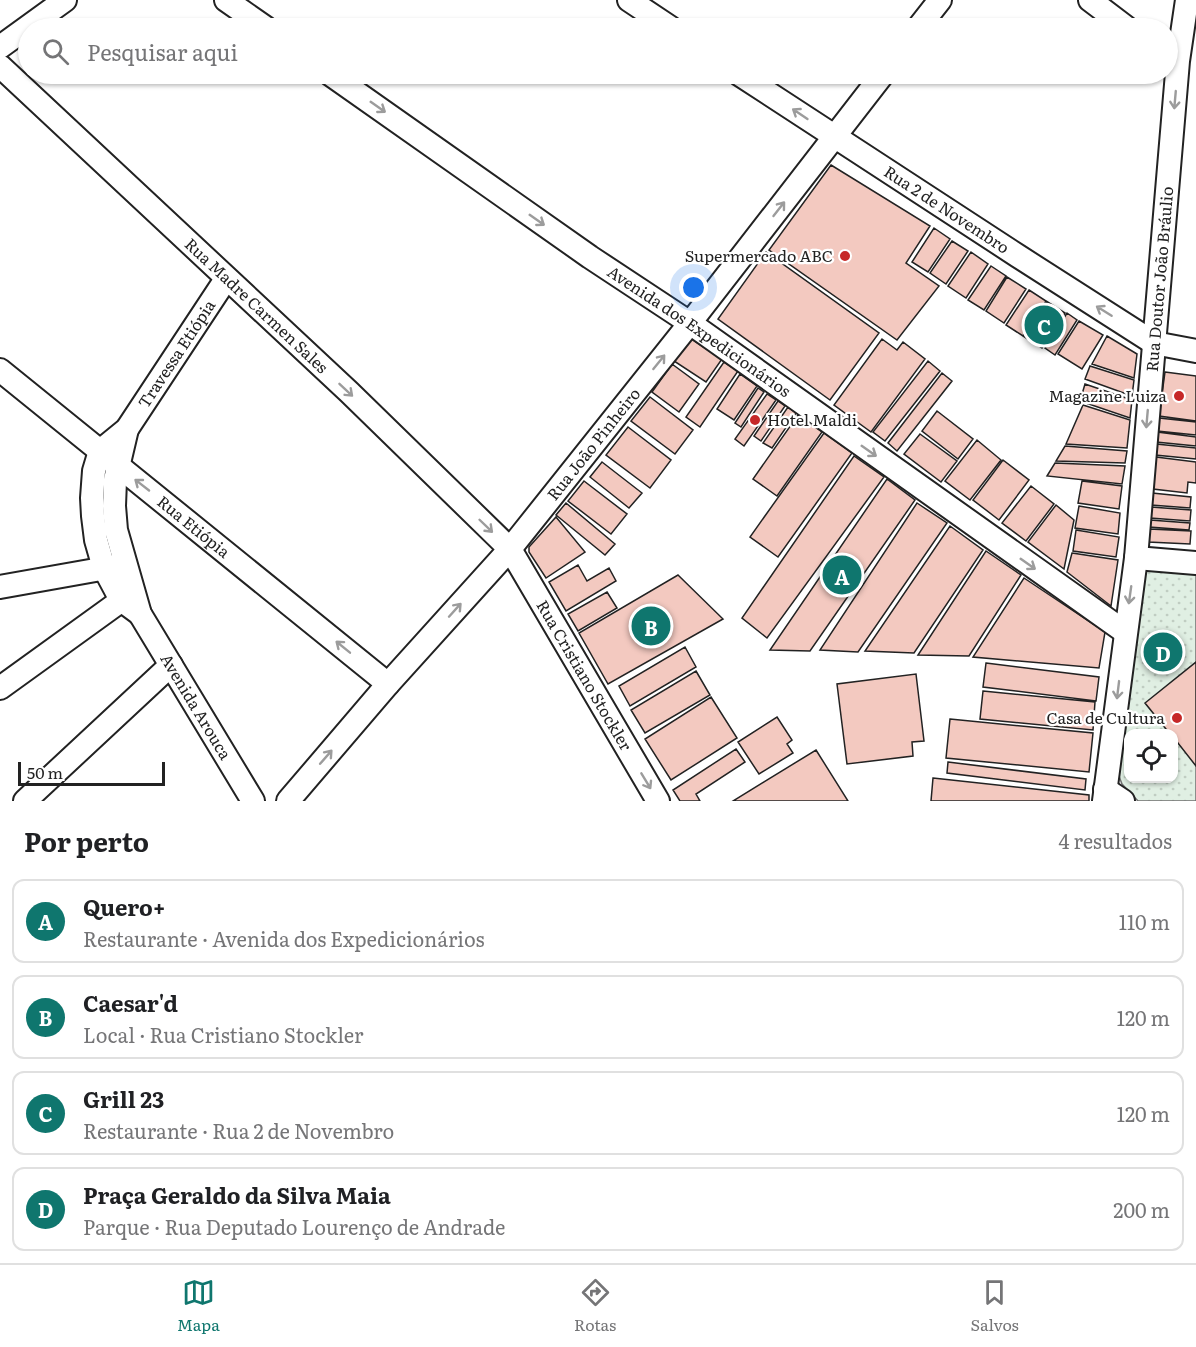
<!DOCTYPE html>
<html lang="pt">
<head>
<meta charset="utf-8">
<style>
  :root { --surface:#fff; --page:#f2f2f2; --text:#202124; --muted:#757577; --line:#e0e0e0; --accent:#0f766e }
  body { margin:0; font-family:Literata,serif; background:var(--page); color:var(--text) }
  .controls { position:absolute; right:18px; bottom:18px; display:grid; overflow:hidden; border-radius:12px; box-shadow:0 2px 4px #0004 }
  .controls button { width:54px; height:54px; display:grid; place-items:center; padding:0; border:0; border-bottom:2px solid var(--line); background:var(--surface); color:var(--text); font:30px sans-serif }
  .scale { position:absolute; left:18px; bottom:15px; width:147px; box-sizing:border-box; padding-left:6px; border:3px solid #222; border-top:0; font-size:16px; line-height:21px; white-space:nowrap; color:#222; -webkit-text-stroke:4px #fff; paint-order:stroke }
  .you { position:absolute; left:694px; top:288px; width:21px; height:21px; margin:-15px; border:4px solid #fff; border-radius:50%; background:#1a73e8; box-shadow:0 0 0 9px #1a73e833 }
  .badge { display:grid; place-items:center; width:39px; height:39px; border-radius:50%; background:var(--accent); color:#fff; font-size:20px; font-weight:700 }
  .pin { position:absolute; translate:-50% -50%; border:3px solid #fff; box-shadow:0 2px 6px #0006 }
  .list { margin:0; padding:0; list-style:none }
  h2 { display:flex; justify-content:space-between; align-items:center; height:78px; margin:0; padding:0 24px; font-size:26px }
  h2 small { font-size:20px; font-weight:400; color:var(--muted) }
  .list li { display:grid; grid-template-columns:39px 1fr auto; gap:18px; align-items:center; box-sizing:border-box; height:84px; margin:0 12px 12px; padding:0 12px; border:2px solid var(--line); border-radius:12px }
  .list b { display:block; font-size:22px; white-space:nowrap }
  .list p { margin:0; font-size:20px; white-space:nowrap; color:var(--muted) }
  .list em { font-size:20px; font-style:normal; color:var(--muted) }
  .icon { flex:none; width:33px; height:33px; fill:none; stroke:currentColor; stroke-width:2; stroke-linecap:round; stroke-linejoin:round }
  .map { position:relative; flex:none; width:1196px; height:801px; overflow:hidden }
  .search { position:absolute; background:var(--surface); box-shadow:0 2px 4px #0004; left:18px; right:18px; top:18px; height:66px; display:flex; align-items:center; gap:15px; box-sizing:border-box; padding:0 21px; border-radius:33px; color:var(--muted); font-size:22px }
  .sheet { height:462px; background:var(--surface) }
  nav { display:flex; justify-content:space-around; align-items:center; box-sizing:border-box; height:84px; border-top:2px solid var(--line); background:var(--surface); font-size:16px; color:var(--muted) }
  nav a { display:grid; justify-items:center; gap:3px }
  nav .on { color:var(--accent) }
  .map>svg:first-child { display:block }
  .park { fill:url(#park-dots); stroke:#6f6f6f; stroke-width:1.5; fill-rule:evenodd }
  .building { fill:#f3c9c0; stroke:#222; stroke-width:1.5 }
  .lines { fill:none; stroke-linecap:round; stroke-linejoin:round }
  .minor-casing { stroke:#222; stroke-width:26 }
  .minor { stroke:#fff; stroke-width:22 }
  .oneway { stroke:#9c9c9c }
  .poi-dot { fill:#c62828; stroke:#fff; stroke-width:2 }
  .labels { text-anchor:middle; stroke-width:4.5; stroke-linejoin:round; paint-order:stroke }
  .street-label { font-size:16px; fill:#222; stroke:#fff }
  .poi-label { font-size:16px; fill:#222; stroke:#fff; text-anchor:end }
</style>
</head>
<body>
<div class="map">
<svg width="1196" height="801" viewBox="0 0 1196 801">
  <defs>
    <pattern id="park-dots" width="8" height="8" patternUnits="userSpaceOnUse" patternTransform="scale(1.5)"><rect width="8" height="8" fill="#e0efe3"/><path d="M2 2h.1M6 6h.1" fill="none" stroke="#c0cdc2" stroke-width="1.8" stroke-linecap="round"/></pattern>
  </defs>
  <rect width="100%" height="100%" fill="#fff"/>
  <path class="park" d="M 1141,567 L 1196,570 L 1196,801 L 1138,801 L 1122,784 L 1117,771 ZM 1128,734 L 1174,734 L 1174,778 L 1128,778 Z"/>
  <path class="building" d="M 831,165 L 930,226 L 906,263 L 939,286 L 897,340 L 769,250 Z
    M 934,228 L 950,239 L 928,272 L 912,262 Z
    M 952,241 L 968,251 L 946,284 L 930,273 Z
    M 766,252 L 879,333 L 830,400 L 718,319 Z
    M 971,252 L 988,264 L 966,298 L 948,286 Z
    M 991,266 L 1006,276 L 984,310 L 968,300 Z
    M 1007,277 L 1026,289 L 1004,323 L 986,311 Z
    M 1029,290 L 1046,301 L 1023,336 L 1006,325 Z
    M 1046,301 L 1065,313 L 1042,348 L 1023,336 Z
    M 1067,313 L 1077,320 L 1055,355 L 1045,348 Z
    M 1079,321 L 1103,335 L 1082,369 L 1058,354 Z
    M 1107,336 L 1137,354 L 1134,378 L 1092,364 Z
    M 690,338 L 722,359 L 706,382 L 674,361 Z
    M 882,339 L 897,350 L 903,342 L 925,359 L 871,432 L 834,405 Z
    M 928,361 L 940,371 L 885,441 L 873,432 Z
    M 724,362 L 738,371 L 700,427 L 686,417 Z
    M 672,364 L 699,384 L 679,412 L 652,392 Z
    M 1090,366 L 1134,380 L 1132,396 L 1085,379 Z
    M 1165,372 L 1196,376 L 1196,421 L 1159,416 Z
    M 942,373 L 952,381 L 897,451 L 888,443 Z
    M 740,374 L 757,386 L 734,420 L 717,409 Z
    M 1085,384 L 1132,400 L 1130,418 L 1080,401 Z
    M 758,388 L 764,392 L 741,427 L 735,423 Z
    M 767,394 L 776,400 L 744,446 L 735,439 Z
    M 650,397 L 693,430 L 675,454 L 631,421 Z
    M 778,401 L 785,406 L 761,441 L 754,436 Z
    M 1083,405 L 1130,420 L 1127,448 L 1066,444 Z
    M 788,407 L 796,413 L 772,448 L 763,443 Z
    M 937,411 L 973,439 L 958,459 L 922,431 Z
    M 798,415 L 822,432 L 777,496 L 753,479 Z
    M 1159,418 L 1196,422 L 1196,435 L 1157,431 Z
    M 628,427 L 671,460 L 650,488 L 606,455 Z
    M 1157,432 L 1196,437 L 1196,446 L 1156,442 Z
    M 824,433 L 852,453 L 778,557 L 750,537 Z
    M 920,434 L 957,461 L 941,482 L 904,454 Z
    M 977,440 L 1001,460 L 970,500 L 945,481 Z
    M 1156,444 L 1196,448 L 1196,459 L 1155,455 Z
    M 1065,446 L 1127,451 L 1125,463 L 1056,461 Z
    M 854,456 L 884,477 L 767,638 L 742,618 Z
    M 1156,457 L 1196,462 L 1196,483 L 1188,482 L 1187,493 L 1153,489 Z
    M 1003,460 L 1029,480 L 999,520 L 973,500 Z
    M 602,462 L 642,493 L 629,508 L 590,477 Z
    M 1055,463 L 1125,466 L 1122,484 L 1047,476 Z
    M 887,479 L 915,500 L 810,651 L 770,650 Z
    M 584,481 L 627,514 L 611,534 L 568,501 Z
    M 1082,481 L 1122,486 L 1119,509 L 1078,503 Z
    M 1031,486 L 1054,504 L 1026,541 L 1002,523 Z
    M 1152,493 L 1191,497 L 1190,508 L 1151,505 Z
    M 566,503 L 615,544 L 605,555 L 556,515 Z
    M 917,503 L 947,523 L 858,652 L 820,650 Z
    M 1056,505 L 1074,520 L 1064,569 L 1028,542 Z
    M 1079,506 L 1120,513 L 1118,534 L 1075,528 Z
    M 1151,507 L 1191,510 L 1190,521 L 1150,518 Z
    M 556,517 L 585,552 L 546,578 L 529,552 L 529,547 Z
    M 1150,520 L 1190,523 L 1189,530 L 1149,527 Z
    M 950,526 L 983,550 L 914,653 L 865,651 Z
    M 1149,529 L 1191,531 L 1190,544 L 1148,542 Z
    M 1076,530 L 1119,537 L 1116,557 L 1073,551 Z
    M 986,551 L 1021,575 L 969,656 L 918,655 Z
    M 1072,553 L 1118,560 L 1111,606 L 1067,572 Z
    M 578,565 L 587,581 L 609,568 L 616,581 L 566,611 L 549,582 Z
    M 678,575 L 723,619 L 608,684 L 579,633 Z
    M 1024,578 L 1105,632 L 1099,668 L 973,657 Z
    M 607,592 L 617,608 L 578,631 L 568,614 Z
    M 685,647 L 696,667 L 630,706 L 619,686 Z
    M 1196,662 L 1196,766 L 1174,738 L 1174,734 L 1170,734 L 1145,703 Z
    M 986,663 L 1099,677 L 1096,701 L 983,687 Z
    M 696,671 L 710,695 L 645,733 L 631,710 Z
    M 916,674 L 924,741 L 912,742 L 913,756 L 847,764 L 837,684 Z
    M 983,691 L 1095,702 L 1093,730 L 980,719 Z
    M 711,697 L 737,738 L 671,780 L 645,739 Z
    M 777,717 L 792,740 L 787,744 L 793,753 L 759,774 L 738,742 Z
    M 950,719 L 1093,733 L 1089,772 L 946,758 Z
    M 736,749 L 745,762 L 696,794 L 700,801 L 680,801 L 673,790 Z
    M 816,750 L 848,801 L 733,801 Z
    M 948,762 L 1086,779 L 1085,790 L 947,773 Z
    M 933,778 L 1089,795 L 1089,801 L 931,801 Z"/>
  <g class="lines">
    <g class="minor-casing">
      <g id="minor">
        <path d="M 226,0 L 266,28"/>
        <path d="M 629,0 L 671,28"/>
        <path d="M 1090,0 L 1127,28"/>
        <path d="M 918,28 L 940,0"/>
        <path d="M 0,47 L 65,0"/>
        <path id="s1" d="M 0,66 L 349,392 L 510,549 L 658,801"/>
        <path id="s2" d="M 330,74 L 590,257 L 690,323 L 1125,632"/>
        <path id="s3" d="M 739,74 L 1018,256 L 1154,343 L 1196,351"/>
        <path id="s4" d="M 0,370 L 388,684"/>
        <path id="s5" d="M 127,429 L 115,480 L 114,506 L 116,530 L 140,614 L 253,801"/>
        <path d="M 1136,558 L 1196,563"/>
        <path d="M 0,587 L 118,566"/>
        <path id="s6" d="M 140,614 L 121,600 L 104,568 L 96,540 L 93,516 L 92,498 L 94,471 L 100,451 L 127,429 L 226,279"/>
        <path d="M 0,688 L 133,592"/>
        <path d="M 1105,789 L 1123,801"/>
        <path d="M 25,801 L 171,665"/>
        <path id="s7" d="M 288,801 L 388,684 L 510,549 L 690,323 L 883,74"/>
        <path id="s8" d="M 1104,801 L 1136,558 L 1178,61 L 1187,0"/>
      </g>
    </g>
    <use href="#minor" class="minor"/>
  </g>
  <defs><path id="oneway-shaft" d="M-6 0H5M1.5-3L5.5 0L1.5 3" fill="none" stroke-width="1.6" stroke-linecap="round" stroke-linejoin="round" transform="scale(1.5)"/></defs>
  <g class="oneway">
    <use href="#oneway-shaft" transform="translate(1175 100) rotate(95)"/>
    <use href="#oneway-shaft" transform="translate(378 107) rotate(35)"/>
    <use href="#oneway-shaft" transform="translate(800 114) rotate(-146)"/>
    <use href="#oneway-shaft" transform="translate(779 209) rotate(-52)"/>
    <use href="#oneway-shaft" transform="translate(537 220) rotate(35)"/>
    <use href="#oneway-shaft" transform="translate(1104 311) rotate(-148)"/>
    <use href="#oneway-shaft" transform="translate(659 362) rotate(-51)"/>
    <use href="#oneway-shaft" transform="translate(346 390) rotate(43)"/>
    <use href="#oneway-shaft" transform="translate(1147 419) rotate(95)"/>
    <use href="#oneway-shaft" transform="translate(869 451) rotate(35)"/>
    <use href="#oneway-shaft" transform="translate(142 485) rotate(-142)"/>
    <use href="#oneway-shaft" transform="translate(486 526) rotate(44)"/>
    <use href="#oneway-shaft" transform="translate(1028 564) rotate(35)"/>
    <use href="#oneway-shaft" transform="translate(1130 595) rotate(98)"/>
    <use href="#oneway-shaft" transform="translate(455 610) rotate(-48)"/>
    <use href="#oneway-shaft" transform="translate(343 647) rotate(-141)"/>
    <use href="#oneway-shaft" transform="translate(1118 690) rotate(97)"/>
    <use href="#oneway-shaft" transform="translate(326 757) rotate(-49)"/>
    <use href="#oneway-shaft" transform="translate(646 781) rotate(59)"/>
  </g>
  <g class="poi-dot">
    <circle cx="845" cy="256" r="6"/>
    <circle cx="1179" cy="396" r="6"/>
    <circle cx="755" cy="420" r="6"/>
    <circle cx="1177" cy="718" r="6"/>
  </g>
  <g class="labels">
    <g class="street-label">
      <text dy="6" stroke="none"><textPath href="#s3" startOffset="248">Rua 2 de Novembro</textPath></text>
      <text dy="6" stroke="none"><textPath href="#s8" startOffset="525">Rua Doutor João Bráulio</textPath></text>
      <text dy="6" stroke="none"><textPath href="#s1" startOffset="351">Rua Madre Carmen Sales</textPath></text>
      <text dy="6" stroke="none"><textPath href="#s2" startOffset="450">Avenida dos Expedicionários</textPath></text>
      <text dy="6" stroke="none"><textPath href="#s6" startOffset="304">Travessa Etiópia</textPath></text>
      <text dy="6" stroke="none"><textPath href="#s7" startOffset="470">Rua João Pinheiro</textPath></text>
      <text dy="6" stroke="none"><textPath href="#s4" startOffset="249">Rua Etiópia</textPath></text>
      <text dy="6" stroke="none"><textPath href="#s1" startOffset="849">Rua Cristiano Stockler</textPath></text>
      <text dy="6" stroke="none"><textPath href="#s5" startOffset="298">Avenida Arouca</textPath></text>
    </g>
    <g class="poi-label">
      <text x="833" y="262">Supermercado ABC</text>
      <text x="1167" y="402">Magazine Luiza</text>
      <text x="767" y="426" text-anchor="start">Hotel Maldi</text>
      <text x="1165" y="724">Casa de Cultura</text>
    </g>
  </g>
</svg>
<div class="controls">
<button><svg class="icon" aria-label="locate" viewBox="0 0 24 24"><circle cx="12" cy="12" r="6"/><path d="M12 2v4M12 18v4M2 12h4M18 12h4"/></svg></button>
</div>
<div class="scale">50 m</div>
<div class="you"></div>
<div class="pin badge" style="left:842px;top:575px">A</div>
<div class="pin badge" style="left:651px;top:626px">B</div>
<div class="pin badge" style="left:1044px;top:325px">C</div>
<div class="pin badge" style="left:1163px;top:652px">D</div>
<div class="search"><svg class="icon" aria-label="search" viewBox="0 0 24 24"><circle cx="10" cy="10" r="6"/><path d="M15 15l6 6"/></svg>Pesquisar aqui</div>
</div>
<section class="sheet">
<h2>Por perto<small>4 resultados</small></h2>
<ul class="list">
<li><span class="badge">A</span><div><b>Quero+</b><p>Restaurante · Avenida dos Expedicionários</p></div><em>110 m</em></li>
<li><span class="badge">B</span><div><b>Caesar'd</b><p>Local · Rua Cristiano Stockler</p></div><em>120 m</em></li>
<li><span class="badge">C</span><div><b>Grill 23</b><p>Restaurante · Rua 2 de Novembro</p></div><em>120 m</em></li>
<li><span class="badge">D</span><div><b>Praça Geraldo da Silva Maia</b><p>Parque · Rua Deputado Lourenço de Andrade</p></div><em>200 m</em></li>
</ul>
</section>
<nav>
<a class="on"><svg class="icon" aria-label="map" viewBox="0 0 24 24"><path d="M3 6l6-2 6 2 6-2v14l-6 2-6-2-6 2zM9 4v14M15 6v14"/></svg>Mapa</a>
<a><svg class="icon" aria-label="directions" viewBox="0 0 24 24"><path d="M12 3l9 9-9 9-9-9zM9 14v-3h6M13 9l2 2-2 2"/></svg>Rotas</a>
<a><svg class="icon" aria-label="saved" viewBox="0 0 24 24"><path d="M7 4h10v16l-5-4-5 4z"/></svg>Salvos</a>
</nav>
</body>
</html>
